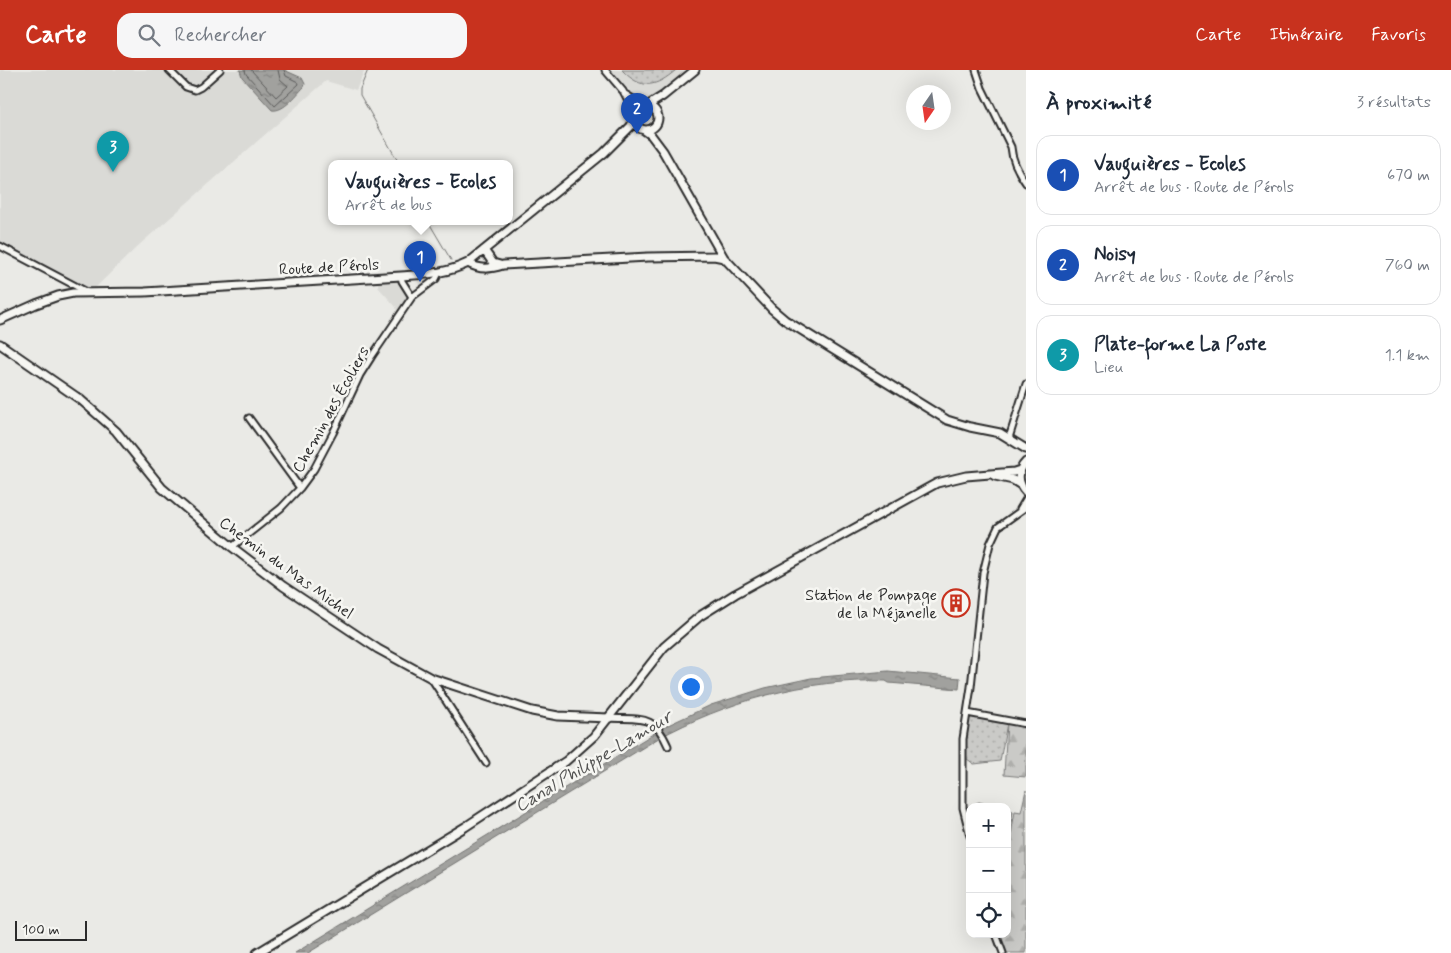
<!DOCTYPE html>
<html lang="fr">
<head>
<meta charset="utf-8">
<style>
  :root { --surface:#fff; --page:#f6f6f7; --text:#1f2937; --muted:#747a83; --line:#e0e1e3; --accent:#c8321e }
  body { margin:0; font-family:Mynerve,sans-serif; background:var(--page); color:var(--text) }
  .controls { position:absolute; right:15px; bottom:15px; display:grid; overflow:hidden; border-radius:10px; box-shadow:0 5px 20px #0002 }
  .controls button { width:45px; height:45px; display:grid; place-items:center; padding:0; border:0; border-bottom:1px solid var(--line); background:var(--surface); color:var(--text); font:25px sans-serif }
  .compass { position:absolute; left:906px; top:15px; width:45px; height:45px; border-radius:50%; background:var(--surface); box-shadow:0 5px 20px #0002; rotate:193deg }
  .scale { position:absolute; left:15px; bottom:12px; width:72px; box-sizing:border-box; padding-left:5px; border:2px solid #2b2b2b; border-top:0; font-size:14px; line-height:18px; white-space:nowrap; color:#2b2b2b; -webkit-text-stroke:4px #f6f6f2; paint-order:stroke }
  .you { position:absolute; left:690px; top:616px; width:18px; height:18px; margin:-12px; border:4px solid #fff; border-radius:50%; background:#1a73e8; box-shadow:0 0 0 8px #1a73e833 }
  .badge { display:grid; place-items:center; width:32px; height:32px; border-radius:50%; background:var(--accent); color:#fff; font-size:16px; font-weight:700 }
  .pin { position:absolute; translate:-50% -41px; filter:drop-shadow(0 1px 2px #0008) }
  .pin::after { content:''; position:absolute; top:26px; width:18px; height:15px; background:inherit; clip-path:polygon(0 0,100% 0,50% 100%) }
  .popup { position:absolute; left:328px; top:90px; width:185px; height:65px; box-sizing:border-box; display:grid; place-content:center; border-radius:10px; background:var(--surface); filter:drop-shadow(0 1px 4px #0005); font-size:16px; white-space:nowrap; color:var(--muted) }
  .popup b { font-size:19px; color:var(--text) }
  .popup::after { content:''; position:absolute; left:50%; top:100%; margin-left:-10px; border:10px solid transparent; border-top-color:var(--surface) }
  .list { margin:0; padding:0; list-style:none }
  h2 { display:flex; justify-content:space-between; align-items:center; height:65px; margin:0; padding:0 20px; font-size:21px }
  h2 small { font-size:16px; font-weight:400; color:var(--muted) }
  .list li { display:grid; grid-template-columns:32px 1fr auto; gap:15px; align-items:center; box-sizing:border-box; height:80px; margin:0 10px 10px; padding:0 10px; border:1px solid var(--line); border-radius:15px }
  .list b { display:block; font-size:19px; white-space:nowrap }
  .list p { margin:0; font-size:16px; white-space:nowrap; color:var(--muted) }
  .list em { font-size:16px; font-style:normal; color:var(--muted) }
  .icon { flex:none; width:28px; height:28px; fill:none; stroke:currentColor; stroke-width:2; stroke-linecap:round; stroke-linejoin:round }
  .map { position:relative; flex:none; width:1026px; height:883px; overflow:hidden }
  header { display:flex; align-items:center; gap:30px; box-sizing:border-box; height:70px; padding:0 25px; background:var(--accent); color:#fff }
  header strong { font-size:24px }
  nav { display:flex; gap:28px; margin-inline-start:auto; font-size:18px }
  .search { width:350px; height:45px; background:var(--page); display:flex; align-items:center; gap:12px; box-sizing:border-box; padding:0 18px; border-radius:15px; color:var(--muted); font-size:19px }
  main { display:flex }
  aside { flex:1; background:var(--surface) }
  .map>svg:first-child { display:block }
  .built { fill:#dadad6 }
  .grass { fill:url(#grass-dots); stroke:#7a7a79 }
  .forest { fill:url(#forest-firs); stroke:#7a7a79 }
  .water { fill:url(#water-ripples); stroke:#727270 }
  .lines { fill:none; stroke-linecap:round; stroke-linejoin:round }
  .shore { stroke:#5a5a59; stroke-width:1 }
  .stream { stroke:#727270; stroke-width:1 }
  .street-casing { stroke:#2b2b2b; stroke-width:9 }
  .secondary-casing { stroke:#2b2b2b; stroke-width:11 }
  .street { stroke:#f6f6f2; stroke-width:5 }
  .secondary { stroke:#f6f6f2; stroke-width:7 }
  .labels { text-anchor:middle; stroke-width:5; stroke-linejoin:round; paint-order:stroke }
  .street-label { font-size:16px; fill:#2b2b2b; stroke:#f6f6f2 }
  .poi-label { font-size:16px; fill:#2b2b2b; stroke:#f6f6f2; text-anchor:end }
  .water-label { font-size:18px; font-style:italic; fill:#545453; stroke:#f6f6f2 }
</style>
</head>
<body>
<header>
<strong>Carte</strong>
<div class="search"><svg class="icon" aria-label="search" viewBox="0 0 24 24"><circle cx="10" cy="10" r="6"/><path d="M15 15l6 6"/></svg>Rechercher</div>
<nav><a>Carte</a><a>Itinéraire</a><a>Favoris</a></nav>
</header>
<main>
<div class="map">
<svg width="1026" height="883" viewBox="0 0 1026 883">
  <defs>
    <pattern id="grass-dots" width="8" height="8" patternUnits="userSpaceOnUse" patternTransform="scale(1.25)"><rect width="8" height="8" fill="#cacac7"/><path d="M2 2h.1M6 6h.1" fill="none" stroke="#aeaeab" stroke-width="1.8" stroke-linecap="round"/></pattern>
    <pattern id="forest-firs" width="22" height="20" patternUnits="userSpaceOnUse" patternTransform="scale(1.25)"><rect width="22" height="20" fill="#cacac7"/><path d="M5 1l3.5 6h-7zM16 11l3.5 6h-7z" fill="#aeaeab"/></pattern>
    <pattern id="water-ripples" width="26" height="14" patternUnits="userSpaceOnUse" patternTransform="scale(1.25)"><rect width="26" height="14" fill="#a1a19e"/><path d="M2 4q2-2 4 0t4 0M15 11q2-2 4 0t4 0" fill="none" stroke="#838381"/></pattern>
  </defs>
  <rect width="100%" height="100%" fill="#eaeae6"/>
  <filter id="ink" filterUnits="userSpaceOnUse"><feTurbulence type="fractalNoise" baseFrequency=".02" numOctaves="2"/><feDisplacementMap in="SourceGraphic" scale="10" xChannelSelector="R" yChannelSelector="G"/><feConvolveMatrix kernelMatrix="1 2 1 2 8 2 1 2 1" color-interpolation-filters="sRGB"/></filter>
  <g filter="url(#ink)">
    <path class="built" d="M 0,0 L 365,0 L 356,20 L 326,11 L 138,176 L 95,218 L 87,222 L 0,172 Z
      M 610,0 L 686,0 L 650,31 L 638,29 Z
      M 396,208 L 409,228 L 397,244 L 396,237 L 378,217 L 378,211 Z"/>
    <path class="grass" d="M 622,0 L 676,0 C 656,17 642,21 622,0 Z
      M 970,647 L 1007,653 L 1000,691 L 974,694 L 963,686 Z
      M 979,732 L 997,737 L 970,737 L 970,756 L 965,738 Z
      M 1007,739 L 1013,741 L 1007,777 Z"/>
    <path class="forest" d="M 1007,652 L 1026,655 L 1026,707 L 1004,705 Z
      M 1026,720 L 1026,883 L 1006,883 L 999,864 L 1007,864 L 1007,778 L 1009,777 L 1015,741 L 1021,742 Z"/>
    <path class="water" d="M 240,0 L 284,0 L 302,8 L 305,14 L 304,17 C 296,25 284,42 272,40 L 242,7 Z
      M 888,601 L 960,608 L 959,619 L 889,613 L 886,611 C 807,608 725,632 657,669 L 308,883 L 295,883 L 666,656 L 711,635 L 765,618 L 811,608 Z"/>
    <g class="lines">
      <path class="shore" d="M 245,0 L 246,4 L 275,36 L 299,14 L 298,12 L 286,6 L 284,0
        M 251,0 L 276,27 L 288,16 L 280,9 L 278,0"/>
      <path class="stream" d="M 368,0 L 360,19 L 360,25 L 399,93
        M 428,151 L 451,190"/>
      <g class="street-casing">
        <path id="street" d="M 169,0 L 186,17 L 195,20 L 201,17 L 220,0
          M 605,0 L 623,21 L 635,44
          M 976,0 L 982,18 L 1011,77 C 1012,91 1018,102 1026,113
          M 627,25 L 644,36
          M 0,176 L 87,222
          M 401,206 L 402,211 L 412,227
          M 249,348 L 300,418
          M 1009,368 L 1026,314
          M 1020,439 L 1026,429
          M 232,477 L 281,438 L 300,418 L 314,399 L 333,363 L 360,305 L 372,286 L 412,227 L 436,209 L 439,203
          M 431,608 L 486,693
          M 967,643 L 1026,654
          M 609,648 C 640,650 654,643 668,676
          M 970,766 L 963,738 L 963,669 L 971,617 L 983,503 L 990,474 L 998,457 L 1026,437
          M 996,864 L 1003,883"/>
      </g>
      <g class="secondary-casing">
        <path id="secondary" d="M 647,36 L 663,26 L 695,0
          M634 48a12 12 0 1 1 24 0a12 12 0 1 1-24 0Z
          M 644,60 L 651,65 L 663,81 L 724,188
          M 484,180 L 493,193 L 500,195
          M 468,193 C 480,200 490,199 503,195 L 648,187 L 714,186 L 724,188 L 728,192 L 772,239 L 785,250 L 947,350 L 970,357 L 1000,363 L 1026,379
          M 0,250 L 36,234 L 58,226 L 73,223 L 145,222 L 401,206 C 426,204 445,204 468,193 L 604,83 L 631,56 L 634,48
          M 0,274 L 81,330 L 116,361 L 162,418 L 232,477 L 283,516 L 378,579 L 431,608 L 532,641 L 558,646 L 609,648
          M 1026,392 C 1017,401 1017,413 1026,422
          M 995,406 L 1013,410 L 1021,415
          M 257,883 L 465,757 L 566,691 L 594,666 L 664,577 L 700,546 L 735,524 L 937,413 L 966,406 L 1014,402 L 1020,400"/>
      </g>
      <use href="#street" class="street"/>
      <use href="#secondary" class="secondary"/>
    </g>
  </g>
  <defs>
    <g id="building-ring" transform="scale(1.4375)"><circle r="9.5" fill="#f6f6f2" stroke="#c8321e" stroke-width="1.5"/><path d="M-4-6H4V6H1V3H-1V6H-4ZM-2.5-4.3h1.7v1.8h-1.7ZM.8-4.3h1.7v1.8H.8ZM-2.5-1h1.7V.8h-1.7ZM.8-1h1.7V.8H.8Z" fill="#c8321e"/></g>
  </defs>
  <g fill-rule="evenodd">
    <use href="#building-ring" x="956" y="533"/>
  </g>
  <g class="labels">
    <g class="street-label">
      <text transform="translate(329 196) rotate(-3)" y="6">Route de Pérols</text>
      <text transform="translate(330 339) rotate(-61)" y="6">Chemin des Écoliers</text>
      <text transform="translate(287 497) rotate(36)" y="6">Chemin du Mas Michel</text>
    </g>
    <g class="poi-label">
      <text x="937" y="530">Station de Pompage<tspan x="937" dy="18">de la Méjanelle</tspan></text>
    </g>
    <g class="water-label">
      <text transform="translate(593 691) rotate(-31)" y="6">Canal Philippe-Lamour</text>
    </g>
  </g>
</svg>
<div class="controls">
<button>+</button>
<button>−</button>
<button><svg class="icon" aria-label="locate" viewBox="0 0 24 24"><circle cx="12" cy="12" r="6"/><path d="M12 2v4M12 18v4M2 12h4M18 12h4"/></svg></button>
</div>
<svg class="compass" viewBox="-18 -18 36 36"><path d="M0-13l5 13h-10z" fill="#e53935"/><path d="M0 13l5-13h-10z" fill="#747a83"/></svg>
<div class="scale">100 m</div>
<div class="you"></div>
<div class="pin badge" style="left:420px;top:212px;background:#1a4fb4">1</div>
<div class="popup"><b>Vauguières - Ecoles</b>Arrêt de bus</div>
<div class="pin badge" style="left:637px;top:64px;background:#1a4fb4">2</div>
<div class="pin badge" style="left:113px;top:102px;background:#0f9aa8">3</div>
</div>
<aside>
<h2>À proximité<small>3 résultats</small></h2>
<ul class="list">
<li><span class="badge" style="background:#1a4fb4">1</span><div><b>Vauguières - Ecoles</b><p>Arrêt de bus · Route de Pérols</p></div><em>670 m</em></li>
<li><span class="badge" style="background:#1a4fb4">2</span><div><b>Noisy</b><p>Arrêt de bus · Route de Pérols</p></div><em>760 m</em></li>
<li><span class="badge" style="background:#0f9aa8">3</span><div><b>Plate-forme La Poste</b><p>Lieu</p></div><em>1.1 km</em></li>
</ul>
</aside>
</main>
</body>
</html>
